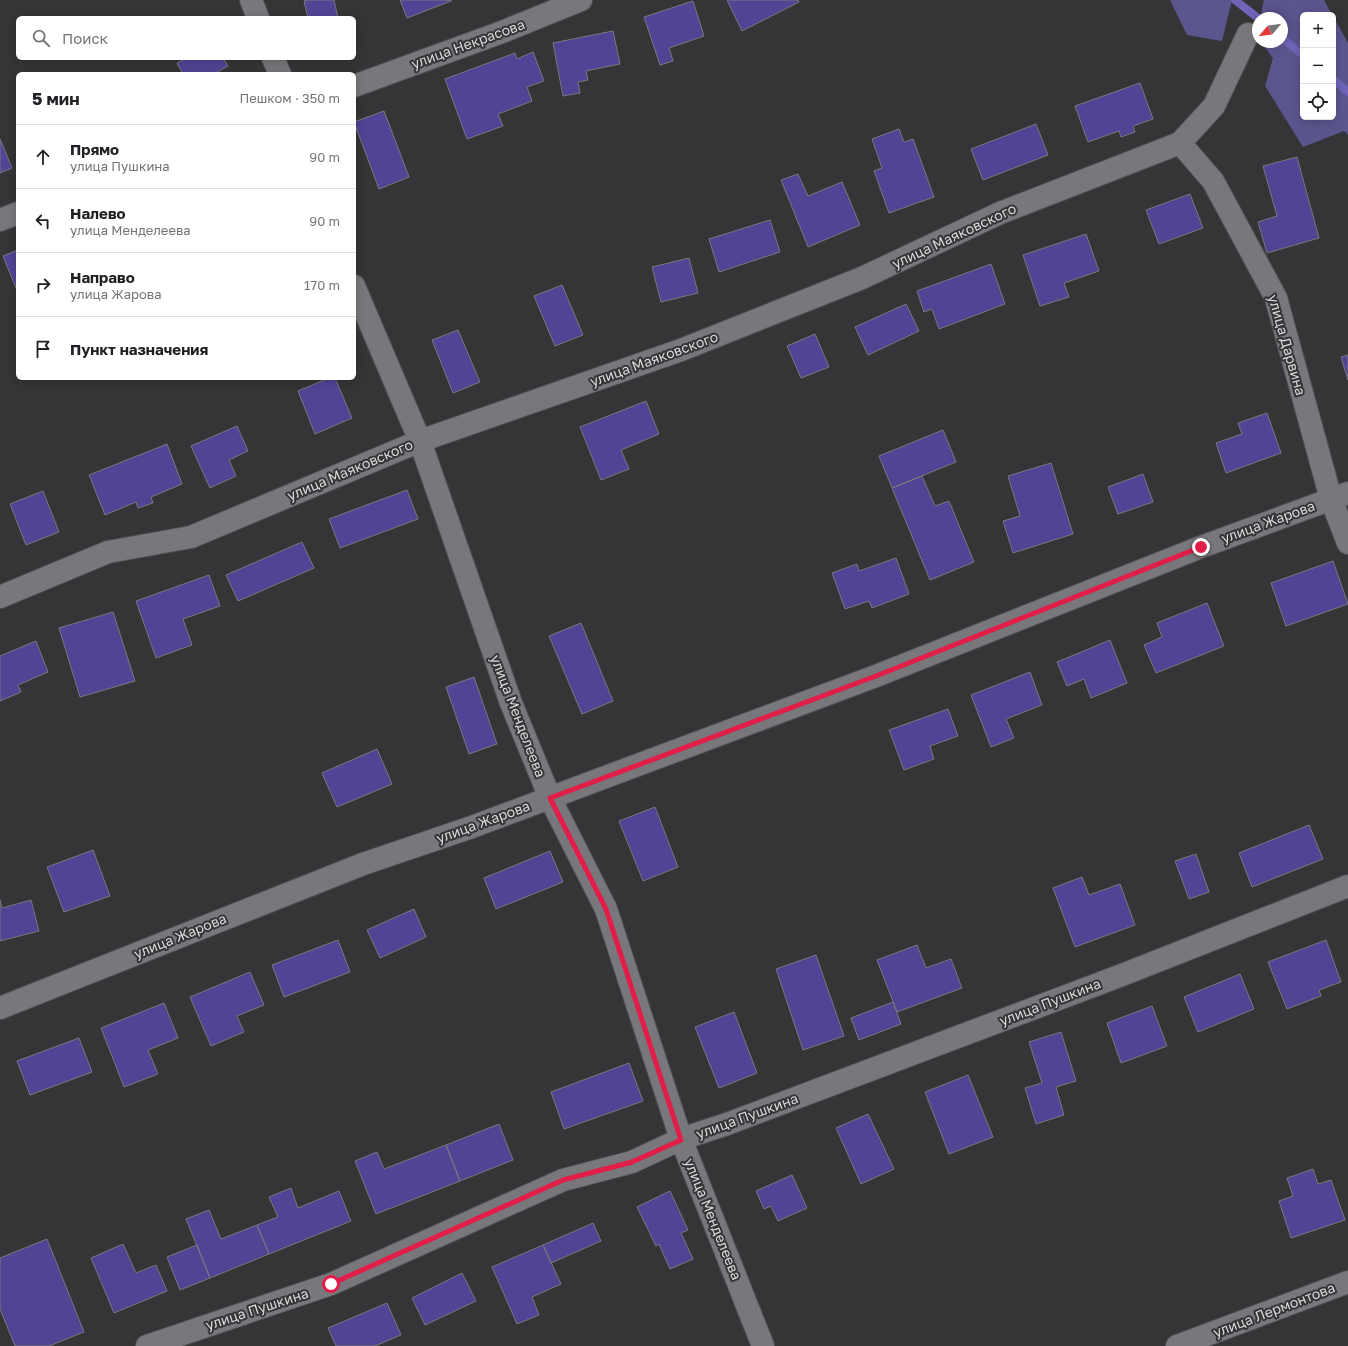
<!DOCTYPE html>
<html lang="ru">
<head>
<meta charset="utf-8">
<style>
  :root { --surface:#fff; --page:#f2f2f2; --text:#202124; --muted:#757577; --line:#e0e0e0 }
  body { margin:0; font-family:"Golos Text",sans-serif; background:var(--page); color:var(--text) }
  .controls { position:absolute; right:12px; top:12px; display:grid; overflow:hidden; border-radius:6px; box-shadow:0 2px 10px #0003 }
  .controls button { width:36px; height:36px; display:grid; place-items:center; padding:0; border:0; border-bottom:1px solid var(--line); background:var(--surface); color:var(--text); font:20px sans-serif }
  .compass { position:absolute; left:1252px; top:12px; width:36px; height:36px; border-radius:50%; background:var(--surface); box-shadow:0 2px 10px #0003; rotate:241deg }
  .stop { position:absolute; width:12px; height:12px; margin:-9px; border:3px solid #e11d48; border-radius:50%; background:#fff }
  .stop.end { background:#e11d48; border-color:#fff; box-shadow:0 1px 4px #0008 }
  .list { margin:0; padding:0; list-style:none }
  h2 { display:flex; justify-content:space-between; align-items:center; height:52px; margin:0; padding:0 16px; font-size:17px }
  h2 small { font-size:13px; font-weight:400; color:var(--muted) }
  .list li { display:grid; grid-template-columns:26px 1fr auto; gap:12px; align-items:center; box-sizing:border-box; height:64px; padding:0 16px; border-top:1px solid var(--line) }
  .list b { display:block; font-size:15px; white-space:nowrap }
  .list p { margin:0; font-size:13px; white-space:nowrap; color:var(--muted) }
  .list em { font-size:13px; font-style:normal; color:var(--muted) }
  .icon { flex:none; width:22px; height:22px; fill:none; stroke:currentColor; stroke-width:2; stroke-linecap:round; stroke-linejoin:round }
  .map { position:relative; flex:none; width:1348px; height:1346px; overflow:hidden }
  .search { position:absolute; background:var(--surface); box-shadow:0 2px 10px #0003; left:16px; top:16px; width:340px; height:44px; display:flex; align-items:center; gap:10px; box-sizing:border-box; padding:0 14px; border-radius:6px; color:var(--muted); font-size:15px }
  .panel { position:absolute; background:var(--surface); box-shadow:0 2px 10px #0003; left:16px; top:72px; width:340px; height:308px; border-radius:6px }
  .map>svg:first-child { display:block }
  .green { fill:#5b558e }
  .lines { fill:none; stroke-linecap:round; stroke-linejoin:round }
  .stream { stroke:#6f64b8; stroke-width:8 }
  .building { fill:#514495; stroke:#79797d }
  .minor-casing { stroke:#525254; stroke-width:24 }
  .minor { stroke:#78787c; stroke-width:22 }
  .route { stroke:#e11d48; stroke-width:5 }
  .labels { text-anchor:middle; stroke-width:4; stroke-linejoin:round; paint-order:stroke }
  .street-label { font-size:14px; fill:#dadadc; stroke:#353538 }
</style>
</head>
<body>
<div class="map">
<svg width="1348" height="1346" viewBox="0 0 1348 1346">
  <rect width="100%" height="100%" fill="#353538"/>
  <path class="green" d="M 1170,0 L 1232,0 L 1222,41 L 1187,35 Z
    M 1264,0 L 1324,0 L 1332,15 L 1303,15 L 1303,117 L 1333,117 L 1333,16 L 1348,43 L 1348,135 L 1344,131 L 1303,147 L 1265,86 L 1273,58 L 1261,42 L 1282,42 L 1282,18 L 1260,18 Z"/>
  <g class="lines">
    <path class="stream" d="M 1235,0 L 1258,18
      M 1282,38 L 1303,55
      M 1333,79 L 1348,92"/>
  </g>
  <path class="building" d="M 308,0 L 334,0 L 338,18 L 308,18 L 304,1 Z
    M 400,0 L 451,0 L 451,1 L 407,18 Z
    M 727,0 L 798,0 L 799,2 L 742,31 Z
    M 693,1 L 704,36 L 669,48 L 673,61 L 660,65 L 644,17 Z
    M 613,31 L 620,64 L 586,71 L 588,80 L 578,82 L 580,93 L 563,96 L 553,43 Z
    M 533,52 L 544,81 L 527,87 L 532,101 L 498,114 L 503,126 L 467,139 L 445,79 L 515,53 L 517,59 Z
    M 187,58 L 223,58 L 228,66 L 214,74 L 183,74 L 177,63 Z
    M 1140,83 L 1153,119 L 1133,126 L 1135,132 L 1121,137 L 1119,131 L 1088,142 L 1075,106 Z
    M 384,111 L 409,177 L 379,189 L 354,122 Z
    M 1036,124 L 1048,155 L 983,180 L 971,149 Z
    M 899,129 L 904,142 L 913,139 L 934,197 L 889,213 L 874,171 L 882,168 L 872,139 Z
    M 0,139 L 12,168 L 0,173 Z
    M 1297,157 L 1319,238 L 1267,253 L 1258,222 L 1277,216 L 1263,166 Z
    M 798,174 L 808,196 L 842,182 L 860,225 L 808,247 L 781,180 Z
    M 1190,194 L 1203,228 L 1159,244 L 1146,210 Z
    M 770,220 L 780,252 L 719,272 L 709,239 Z
    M 1086,234 L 1099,271 L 1064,283 L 1069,297 L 1040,306 L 1023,255 Z
    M 18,250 L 18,293 L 3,256 Z
    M 689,258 L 698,293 L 661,302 L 652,267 Z
    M 991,264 L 1005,304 L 939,329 L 932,309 L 924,312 L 917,291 Z
    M 562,285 L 583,335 L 555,346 L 534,296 Z
    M 906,304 L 919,331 L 868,355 L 855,327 Z
    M 458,330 L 480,382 L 453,393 L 432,340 Z
    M 815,334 L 829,367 L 801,378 L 787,346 Z
    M 1348,355 L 1348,380 L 1341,357 Z
    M 329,378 L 335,378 L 352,418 L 315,434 L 298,391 Z
    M 646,401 L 659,434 L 621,450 L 629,469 L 601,480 L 580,427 Z
    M 1267,413 L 1281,453 L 1226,473 L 1216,443 L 1242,434 L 1238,423 Z
    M 237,426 L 248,451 L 229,460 L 236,476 L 210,488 L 191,446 Z
    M 943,430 L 956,462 L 892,488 L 879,456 Z
    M 167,444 L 182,484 L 151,497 L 153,503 L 138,508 L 136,502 L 105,515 L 89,475 Z
    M 1051,463 L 1073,534 L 1013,553 L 1003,521 L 1020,516 L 1008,476 Z
    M 1143,474 L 1153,502 L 1118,514 L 1108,487 Z
    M 922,476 L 935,506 L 949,501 L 974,562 L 930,580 L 892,488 Z
    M 407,490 L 418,519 L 340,548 L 329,519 Z
    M 43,491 L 59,532 L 26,545 L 10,504 Z
    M 302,542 L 314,568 L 238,601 L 226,575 Z
    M 896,558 L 909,594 L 872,608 L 869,601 L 845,609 L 832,573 L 857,564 L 859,571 Z
    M 1333,561 L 1348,604 L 1286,626 L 1271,583 Z
    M 209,575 L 220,606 L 183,619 L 192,645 L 156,658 L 136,601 Z
    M 1207,603 L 1224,646 L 1156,673 L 1144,645 L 1162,637 L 1157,623 Z
    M 113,612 L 135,681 L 80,697 L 59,628 Z
    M 581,623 L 613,701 L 582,714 L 549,636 Z
    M 1110,640 L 1127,683 L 1091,698 L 1084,679 L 1067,686 L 1057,662 Z
    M 36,641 L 48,672 L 18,685 L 21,692 L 0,701 L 0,656 Z
    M 1030,672 L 1042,705 L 1006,719 L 1014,738 L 991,747 L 971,695 Z
    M 474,677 L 497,744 L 469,754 L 446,687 Z
    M 948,709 L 958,736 L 930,746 L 934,759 L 904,770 L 889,730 Z
    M 377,749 L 392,784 L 337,807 L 322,773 Z
    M 655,807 L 678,867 L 643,881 L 619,821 Z
    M 1309,825 L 1323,859 L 1252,887 L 1239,853 Z
    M 93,850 L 110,896 L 64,912 L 47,867 Z
    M 550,851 L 563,882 L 496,909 L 484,878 Z
    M 1196,854 L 1209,892 L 1189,899 L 1175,861 Z
    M 1082,877 L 1089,895 L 1120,884 L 1135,925 L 1075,947 L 1053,888 Z
    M 0,900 L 2,908 L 31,900 L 39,931 L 0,941 Z
    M 414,909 L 426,937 L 380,958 L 367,930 Z
    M 338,940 L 350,972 L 284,997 L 272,965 Z
    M 1326,940 L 1341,982 L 1319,990 L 1321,996 L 1287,1009 L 1268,962 Z
    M 917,945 L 926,968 L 951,959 L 962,988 L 897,1012 L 877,960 Z
    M 816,955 L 844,1036 L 803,1050 L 776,969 Z
    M 250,972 L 264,1005 L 237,1016 L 244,1032 L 211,1046 L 190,997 Z
    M 1240,974 L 1254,1009 L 1198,1032 L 1184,997 Z
    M 893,1002 L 901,1024 L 859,1040 L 851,1018 Z
    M 164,1003 L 178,1038 L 148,1050 L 158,1074 L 124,1087 L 101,1028 Z
    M 1152,1006 L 1167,1046 L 1121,1063 L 1107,1023 Z
    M 734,1012 L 757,1073 L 719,1088 L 695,1027 Z
    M 1061,1032 L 1076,1081 L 1056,1087 L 1064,1115 L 1036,1124 L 1025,1088 L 1042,1083 L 1029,1042 Z
    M 79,1038 L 92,1072 L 30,1095 L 17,1061 Z
    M 629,1063 L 643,1101 L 564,1129 L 551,1092 Z
    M 968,1075 L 993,1137 L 949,1154 L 925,1092 Z
    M 868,1114 L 894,1169 L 861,1184 L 836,1128 Z
    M 499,1124 L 513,1160 L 460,1181 L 446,1145 Z
    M 446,1145 L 460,1181 L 376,1214 L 355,1161 L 377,1152 L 384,1169 Z
    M 1313,1169 L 1318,1184 L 1331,1180 L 1345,1220 L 1291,1238 L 1279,1201 L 1293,1196 L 1287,1178 Z
    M 792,1175 L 807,1208 L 778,1221 L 771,1206 L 764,1209 L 756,1191 Z
    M 291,1188 L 298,1208 L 339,1191 L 351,1221 L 269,1254 L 257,1225 L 278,1217 L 269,1197 Z
    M 670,1191 L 688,1230 L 681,1233 L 693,1259 L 670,1269 L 659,1244 L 656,1246 L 637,1207 Z
    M 209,1210 L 221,1239 L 257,1225 L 269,1254 L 210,1278 L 186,1219 Z
    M 593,1223 L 601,1241 L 551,1263 L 543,1245 Z
    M 47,1239 L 84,1332 L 49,1346 L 15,1346 L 0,1309 L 0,1258 Z
    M 123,1244 L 136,1273 L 156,1265 L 167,1291 L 114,1313 L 91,1258 Z
    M 197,1245 L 210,1278 L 180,1290 L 167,1257 Z
    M 543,1245 L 561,1284 L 532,1297 L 539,1315 L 517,1324 L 492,1267 Z
    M 462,1273 L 476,1301 L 425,1325 L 412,1298 Z
    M 387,1303 L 401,1335 L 375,1346 L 336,1346 L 328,1328 Z"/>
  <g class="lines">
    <g class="minor-casing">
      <path id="minor" d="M 251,0 L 258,18
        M 273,58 L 280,74
        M 354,86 L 502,32 L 581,0
        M 1180,143 L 1213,181 L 1276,298 L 1331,499 L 1348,543
        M 0,220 L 18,213
        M 354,286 L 420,441 L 511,703 L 550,798 L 606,909 L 681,1139 L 763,1346
        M 0,597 L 108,552 L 191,537 L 420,441 L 681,350 L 862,278 L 1000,213 L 1180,143 L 1214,106 L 1248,34
        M 0,1008 L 363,864 L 469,828 L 876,676 L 1201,547 L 1348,493
        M 147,1346 L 331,1284 L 563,1180 L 632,1162 L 681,1139 L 727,1124 L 1122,975 L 1348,886
        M 1177,1346 L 1348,1282"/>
    </g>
    <use href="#minor" class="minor"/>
  </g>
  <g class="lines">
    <path class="route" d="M 331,1284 L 563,1180 L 632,1162 L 681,1140 L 606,909 L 550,798 L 876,676 L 1201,547"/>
  </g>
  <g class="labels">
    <g class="street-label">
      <text transform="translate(468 44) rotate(-20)" y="5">улица Некрасова</text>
      <text transform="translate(954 236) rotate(-25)" y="5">улица Маяковского</text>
      <text transform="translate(1287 345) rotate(74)" y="5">улица Дарвина</text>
      <text transform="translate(654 359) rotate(-20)" y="5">улица Маяковского</text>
      <text transform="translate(350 470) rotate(-23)" y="5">улица Маяковского</text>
      <text transform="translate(1268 522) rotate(-20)" y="5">улица Жарова</text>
      <text transform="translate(518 716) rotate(69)" y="5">улица Менделеева</text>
      <text transform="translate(483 822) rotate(-20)" y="5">улица Жарова</text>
      <text transform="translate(180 936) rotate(-22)" y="5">улица Жарова</text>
      <text transform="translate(1050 1002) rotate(-21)" y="5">улица Пушкина</text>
      <text transform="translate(747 1116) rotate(-20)" y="5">улица Пушкина</text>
      <text transform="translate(713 1219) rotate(68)" y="5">улица Менделеева</text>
      <text transform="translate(257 1309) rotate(-18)" y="5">улица Пушкина</text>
      <text transform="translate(1274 1310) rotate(-21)" y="5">улица Лермонтова</text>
    </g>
  </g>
</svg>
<div class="controls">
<button>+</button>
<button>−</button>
<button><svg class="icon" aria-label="locate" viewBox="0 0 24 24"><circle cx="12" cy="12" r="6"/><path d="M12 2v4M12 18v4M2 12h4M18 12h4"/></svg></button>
</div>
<svg class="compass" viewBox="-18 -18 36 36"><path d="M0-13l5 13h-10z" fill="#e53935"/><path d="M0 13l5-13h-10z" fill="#757577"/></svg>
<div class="stop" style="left:331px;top:1284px"></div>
<div class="stop end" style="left:1201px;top:547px"></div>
<div class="search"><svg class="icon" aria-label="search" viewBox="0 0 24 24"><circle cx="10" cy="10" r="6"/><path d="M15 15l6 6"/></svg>Поиск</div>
<section class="panel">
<h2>5 мин<small>Пешком · 350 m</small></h2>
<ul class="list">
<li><svg class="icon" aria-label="ahead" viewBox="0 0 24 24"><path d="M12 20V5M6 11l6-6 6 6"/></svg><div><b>Прямо</b><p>улица Пушкина</p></div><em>90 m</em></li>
<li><svg class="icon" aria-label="left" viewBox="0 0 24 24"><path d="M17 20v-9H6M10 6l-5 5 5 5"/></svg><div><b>Налево</b><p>улица Менделеева</p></div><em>90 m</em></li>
<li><svg class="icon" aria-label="right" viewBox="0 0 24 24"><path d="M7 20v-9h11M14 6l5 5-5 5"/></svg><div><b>Направо</b><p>улица Жарова</p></div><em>170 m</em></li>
<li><svg class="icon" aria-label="arrive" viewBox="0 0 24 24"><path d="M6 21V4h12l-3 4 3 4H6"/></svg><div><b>Пункт назначения</b></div></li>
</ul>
</section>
</div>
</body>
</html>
